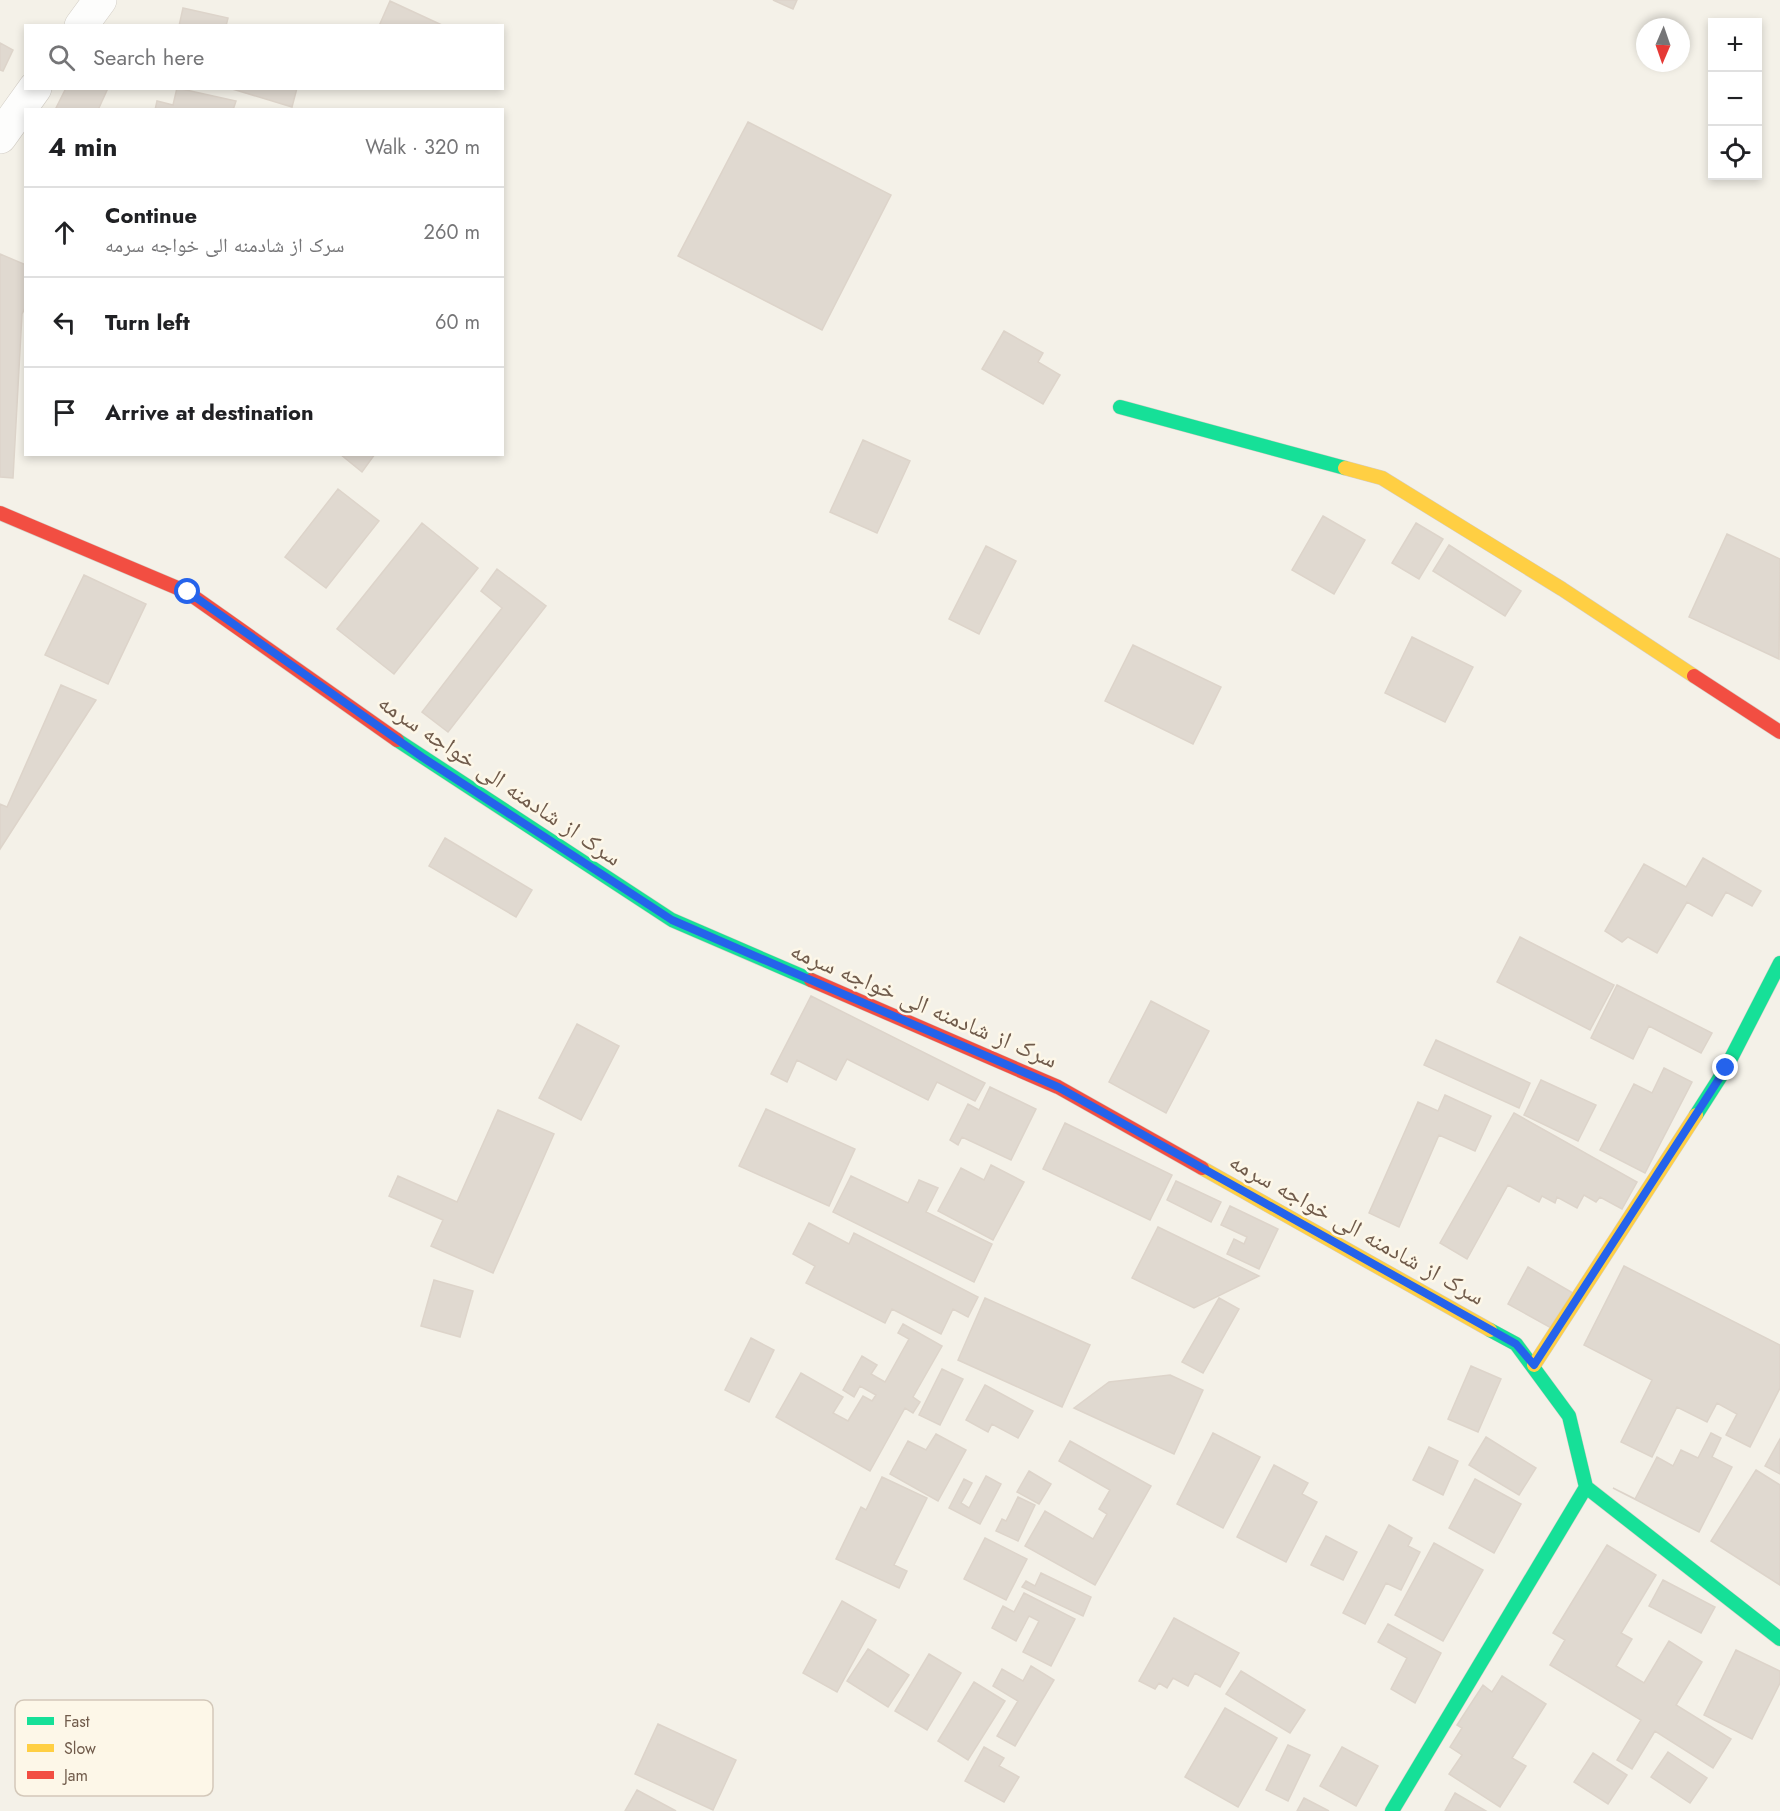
<!DOCTYPE html>
<html lang="en">
<head>
<meta charset="utf-8">
<style>
  :root { --surface:#fff; --page:#f2f2f2; --text:#202124; --muted:#757577; --line:#e0e0e0 }
  body { margin:0; font-family:Jost,"Noto Naskh Arabic",sans-serif; background:var(--page); color:var(--text) }
  .controls { position:absolute; right:18px; top:18px; display:grid; overflow:hidden; border-radius:0px; box-shadow:0 3px 9px #0003 }
  .controls button { width:54px; height:54px; display:grid; place-items:center; padding:0; border:0; border-bottom:2px solid var(--line); background:var(--surface); color:var(--text); font:30px sans-serif }
  .compass { position:absolute; left:1636px; top:18px; width:54px; height:54px; border-radius:50%; background:var(--surface); box-shadow:0 3px 9px #0003; rotate:182deg }
  .stop { position:absolute; width:18px; height:18px; margin:-14px; border:4px solid #2563eb; border-radius:50%; background:#fff }
  .stop.end { background:#2563eb; border-color:#fff; box-shadow:0 2px 6px #0008 }
  .list { margin:0; padding:0; list-style:none }
  h2 { display:flex; justify-content:space-between; align-items:center; height:78px; margin:0; padding:0 24px; font-size:26px }
  h2 small { font-size:20px; font-weight:400; color:var(--muted) }
  .list li { display:grid; grid-template-columns:39px 1fr auto; gap:18px; align-items:center; box-sizing:border-box; height:90px; padding:0 24px; border-top:2px solid var(--line) }
  .list b { display:block; font-size:22px; white-space:nowrap }
  .list p { margin:0; font-size:20px; white-space:nowrap; color:var(--muted) }
  .list em { font-size:20px; font-style:normal; color:var(--muted) }
  .icon { flex:none; width:33px; height:33px; fill:none; stroke:currentColor; stroke-width:2; stroke-linecap:round; stroke-linejoin:round }
  .map { position:relative; flex:none; width:1780px; height:1811px; overflow:hidden }
  .search { position:absolute; background:var(--surface); box-shadow:0 3px 9px #0003; left:24px; top:24px; width:480px; height:66px; display:flex; align-items:center; gap:15px; box-sizing:border-box; padding:0 21px; border-radius:0px; color:var(--muted); font-size:22px }
  .panel { position:absolute; background:var(--surface); box-shadow:0 3px 9px #0003; left:24px; top:108px; width:480px; height:348px; border-radius:0px }
  .map>svg:first-child { display:block }
  .building { fill:#e0d9d0; stroke:#ddd4ca; stroke-width:1.5 }
  .lines { fill:none; stroke-linecap:round; stroke-linejoin:round }
  .street-casing { stroke:#d2cdc5; stroke-width:34 }
  .fast-casing { stroke:#d3cdc4; stroke-width:15 }
  .slow-casing { stroke:#d3cdc4; stroke-width:15 }
  .jam-casing { stroke:#d3cdc4; stroke-width:15 }
  .street { stroke:#fdfdfc; stroke-width:33 }
  .fast { stroke:#16e098; stroke-width:14 }
  .slow { stroke:#ffcf43; stroke-width:14 }
  .jam { stroke:#f24e42; stroke-width:14 }
  .route { stroke:#2563eb; stroke-width:8 }
  .labels { text-anchor:middle; stroke-width:5; stroke-linejoin:round; paint-order:stroke }
  .street-label { font-size:24px; fill:#705b4b; stroke:#fdf7e8 }
  .key { fill:#fdf7e8; stroke:#d3c8b9; stroke-width:1.5 }
  .key-label { font-size:16px; fill:#705b4b }
</style>
</head>
<body>
<div class="map">
<svg width="1780" height="1811" viewBox="0 0 1780 1811">
  <rect width="100%" height="100%" fill="#f4f1e8"/>
  <path class="building" d="M 773,0 L 797,0 L 793,9 Z
    M 390,1 L 444,26 L 379,26 Z
    M 183,8 L 228,18 L 226,26 L 179,26 Z
    M 0,43 L 13,50 L 3,71 L 0,70 Z
    M 66,88 L 108,88 L 98,110 L 55,110 Z
    M 177,88 L 236,101 L 233,110 L 155,110 L 157,101 L 173,105 Z
    M 229,88 L 297,88 L 292,107 Z
    M 748,122 L 891,195 L 822,330 L 678,256 Z
    M 0,254 L 26,265 L 26,306 L 22,314 L 13,478 L 0,477 Z
    M 1004,331 L 1043,353 L 1038,362 L 1060,375 L 1043,404 L 982,369 Z
    M 863,440 L 910,461 L 877,533 L 830,512 Z
    M 340,454 L 375,454 L 362,472 Z
    M 338,489 L 379,521 L 326,588 L 285,557 Z
    M 1323,516 L 1365,540 L 1334,594 L 1292,570 Z
    M 422,523 L 478,568 L 394,674 L 337,629 Z
    M 1416,523 L 1443,539 L 1419,579 L 1392,563 Z
    M 1727,534 L 1780,559 L 1779,659 L 1689,617 Z
    M 1449,545 L 1521,591 L 1505,616 L 1433,571 Z
    M 986,546 L 1016,561 L 979,634 L 949,619 Z
    M 497,569 L 546,606 L 448,732 L 422,712 L 502,608 L 481,591 Z
    M 84,575 L 146,604 L 108,684 L 45,655 Z
    M 1412,637 L 1473,667 L 1445,722 L 1385,693 Z
    M 1133,645 L 1221,687 L 1193,744 L 1105,701 Z
    M 61,685 L 96,700 L 0,849 L 0,804 L 7,807 Z
    M 445,838 L 532,890 L 516,917 L 429,866 Z
    M 1703,858 L 1761,891 L 1752,906 L 1726,892 L 1712,916 L 1687,902 L 1657,953 L 1628,937 L 1622,942 L 1605,931 L 1644,864 L 1686,887 Z
    M 1520,937 L 1614,985 L 1590,1030 L 1497,982 Z
    M 1617,985 L 1712,1033 L 1701,1053 L 1649,1026 L 1633,1059 L 1591,1038 Z
    M 811,996 L 985,1083 L 975,1101 L 937,1082 L 928,1100 L 847,1059 L 836,1080 L 797,1060 L 787,1082 L 771,1074 Z
    M 1151,1001 L 1209,1031 L 1166,1113 L 1109,1082 Z
    M 577,1024 L 619,1046 L 581,1120 L 539,1098 Z
    M 1436,1040 L 1530,1083 L 1519,1108 L 1424,1065 Z
    M 1664,1068 L 1692,1082 L 1645,1173 L 1600,1150 L 1634,1084 L 1652,1093 Z
    M 1541,1080 L 1596,1105 L 1578,1141 L 1524,1115 Z
    M 990,1087 L 1036,1109 L 1011,1160 L 962,1137 L 958,1145 L 950,1140 L 968,1104 L 979,1110 Z
    M 1445,1095 L 1491,1116 L 1475,1151 L 1439,1135 L 1399,1227 L 1369,1213 L 1418,1102 L 1438,1111 Z
    M 766,1109 L 855,1149 L 829,1206 L 739,1166 Z
    M 498,1110 L 554,1134 L 493,1273 L 431,1246 L 443,1220 L 389,1196 L 398,1176 L 457,1202 Z
    M 1514,1113 L 1637,1182 L 1622,1209 L 1600,1197 L 1596,1202 L 1584,1195 L 1577,1208 L 1557,1197 L 1555,1203 L 1542,1196 L 1539,1202 L 1508,1185 L 1467,1259 L 1440,1243 Z
    M 1065,1123 L 1172,1175 L 1150,1220 L 1043,1169 Z
    M 991,1165 L 1024,1182 L 993,1240 L 938,1211 L 961,1168 L 984,1180 Z
    M 851,1176 L 908,1203 L 919,1180 L 938,1188 L 926,1212 L 992,1244 L 974,1282 L 833,1212 Z
    M 1176,1181 L 1221,1202 L 1211,1222 L 1167,1200 Z
    M 1230,1206 L 1278,1229 L 1259,1269 L 1227,1254 L 1234,1239 L 1244,1244 L 1247,1237 L 1221,1225 Z
    M 809,1223 L 849,1244 L 854,1233 L 978,1297 L 968,1317 L 953,1309 L 941,1334 L 892,1309 L 885,1323 L 806,1283 L 815,1266 L 793,1254 Z
    M 1158,1227 L 1259,1276 L 1194,1308 L 1132,1278 Z
    M 1624,1266 L 1780,1345 L 1780,1388 L 1750,1447 L 1726,1435 L 1737,1414 L 1717,1403 L 1707,1422 L 1677,1407 L 1652,1457 L 1621,1442 L 1652,1380 L 1584,1345 Z
    M 1528,1267 L 1573,1293 L 1553,1329 L 1508,1304 Z
    M 434,1280 L 473,1291 L 460,1337 L 421,1326 Z
    M 985,1298 L 1090,1345 L 1062,1407 L 958,1360 Z
    M 1219,1298 L 1239,1309 L 1203,1373 L 1182,1362 Z
    M 903,1324 L 942,1346 L 913,1397 L 920,1402 L 913,1413 L 905,1408 L 870,1471 L 776,1417 L 801,1373 L 843,1397 L 833,1413 L 848,1421 L 863,1396 L 872,1401 L 876,1395 L 860,1386 L 854,1397 L 843,1390 L 862,1356 L 877,1365 L 871,1374 L 885,1382 L 909,1339 L 898,1333 Z
    M 751,1338 L 774,1350 L 749,1402 L 725,1390 Z
    M 1471,1366 L 1501,1379 L 1478,1432 L 1448,1419 Z
    M 942,1369 L 963,1379 L 940,1425 L 919,1415 Z
    M 1170,1375 L 1203,1390 L 1174,1454 L 1074,1408 L 1109,1382 Z
    M 985,1385 L 1033,1411 L 1018,1438 L 992,1424 L 988,1432 L 966,1420 Z
    M 1213,1433 L 1260,1457 L 1223,1528 L 1177,1504 Z
    M 1711,1433 L 1721,1438 L 1712,1457 L 1732,1467 L 1699,1532 L 1613,1488 L 1635,1499 L 1657,1457 L 1673,1466 L 1681,1450 L 1698,1458 Z
    M 936,1434 L 966,1450 L 938,1501 L 890,1474 L 908,1441 L 926,1450 Z
    M 1486,1437 L 1536,1468 L 1519,1495 L 1469,1465 Z
    M 1780,1439 L 1780,1474 L 1765,1466 Z
    M 1070,1441 L 1151,1486 L 1095,1585 L 1025,1546 L 1045,1511 L 1093,1539 L 1107,1514 L 1099,1509 L 1110,1490 L 1059,1461 Z
    M 1429,1447 L 1458,1461 L 1443,1495 L 1413,1480 Z
    M 1274,1465 L 1308,1483 L 1302,1494 L 1317,1502 L 1286,1562 L 1237,1537 Z
    M 1756,1470 L 1780,1485 L 1780,1585 L 1711,1541 Z
    M 1029,1471 L 1051,1484 L 1039,1504 L 1017,1492 Z
    M 986,1476 L 1001,1484 L 980,1524 L 949,1508 L 964,1479 L 972,1483 L 961,1503 L 969,1508 Z
    M 882,1477 L 927,1498 L 894,1565 L 907,1571 L 899,1588 L 836,1559 L 861,1507 L 866,1510 Z
    M 1475,1479 L 1521,1504 L 1494,1553 L 1449,1528 Z
    M 1018,1497 L 1035,1505 L 1018,1541 L 996,1531 L 1002,1519 L 1006,1521 Z
    M 1389,1525 L 1412,1538 L 1408,1546 L 1420,1552 L 1401,1590 L 1386,1583 L 1365,1624 L 1343,1613 Z
    M 1326,1536 L 1357,1552 L 1343,1580 L 1311,1565 Z
    M 985,1538 L 1027,1559 L 1006,1600 L 964,1579 Z
    M 1434,1543 L 1483,1570 L 1443,1641 L 1395,1615 Z
    M 1607,1545 L 1656,1575 L 1621,1633 L 1632,1639 L 1616,1666 L 1644,1683 L 1669,1641 L 1702,1662 L 1676,1705 L 1731,1739 L 1713,1768 L 1655,1731 L 1632,1769 L 1617,1760 L 1641,1720 L 1550,1665 L 1565,1640 L 1553,1633 Z
    M 1041,1573 L 1091,1597 L 1083,1616 L 1022,1587 L 1026,1581 L 1035,1586 Z
    M 1663,1580 L 1715,1607 L 1701,1633 L 1649,1606 Z
    M 1024,1593 L 1075,1619 L 1051,1666 L 1023,1652 L 1039,1621 L 1029,1616 L 1016,1641 L 992,1628 L 1003,1606 L 1014,1612 Z
    M 842,1601 L 876,1620 L 837,1692 L 803,1673 Z
    M 1174,1618 L 1239,1653 L 1220,1687 L 1195,1673 L 1188,1686 L 1173,1678 L 1167,1688 L 1159,1683 L 1155,1689 L 1139,1681 Z
    M 1388,1624 L 1441,1653 L 1415,1703 L 1391,1689 L 1407,1658 L 1378,1642 Z
    M 868,1649 L 909,1675 L 888,1707 L 847,1681 Z
    M 1736,1650 L 1780,1671 L 1780,1683 L 1752,1739 L 1704,1715 Z
    M 929,1654 L 961,1673 L 927,1730 L 895,1711 Z
    M 1031,1666 L 1054,1680 L 1015,1746 L 997,1736 L 1018,1701 L 993,1686 L 1002,1669 L 1023,1681 Z
    M 1241,1671 L 1305,1710 L 1290,1733 L 1226,1694 Z
    M 1502,1676 L 1546,1704 L 1512,1758 L 1526,1766 L 1500,1807 L 1449,1774 L 1462,1755 L 1450,1747 L 1462,1728 L 1457,1725 L 1483,1685 L 1492,1692 Z
    M 974,1682 L 1005,1701 L 968,1760 L 938,1741 Z
    M 1225,1708 L 1277,1738 L 1238,1807 L 1185,1777 Z
    M 658,1724 L 736,1760 L 713,1810 L 635,1774 Z
    M 1288,1745 L 1310,1755 L 1288,1801 L 1266,1790 Z
    M 984,1747 L 1004,1758 L 999,1766 L 1019,1777 L 1004,1802 L 965,1781 Z
    M 1342,1747 L 1378,1766 L 1356,1806 L 1320,1786 Z
    M 1668,1752 L 1707,1778 L 1690,1803 L 1651,1777 Z
    M 1593,1753 L 1627,1775 L 1608,1804 L 1574,1782 Z
    M 637,1790 L 676,1811 L 625,1811 Z
    M 1455,1793 L 1486,1811 L 1445,1811 Z
    M 1304,1798 L 1329,1811 L 1297,1811 Z"/>
  <g class="lines">
    <g class="street-casing">
      <path id="street" d="M 81,26 L 100,0
        M 0,137 L 35,88"/>
    </g>
    <g class="fast-casing">
      <path id="fast" d="M 1120,407 L 1345,468
        M 397,740 L 672,920 L 811,980
        M 1696,1115 L 1726,1068 L 1780,963
        M 1490,1330 L 1516,1344 L 1569,1416 L 1586,1487 L 1780,1639
        M 1392,1811 L 1586,1487"/>
    </g>
    <g class="slow-casing">
      <path id="slow" d="M 1345,468 L 1382,478 L 1562,589 L 1694,676
        M 1202,1168 L 1490,1330
        M 1534,1365 L 1696,1115"/>
    </g>
    <g class="jam-casing">
      <path id="jam" d="M 0,513 L 187,592 L 397,740
        M 1694,676 L 1780,732
        M 811,980 L 1058,1087 L 1202,1168"/>
    </g>
    <use href="#street" class="street"/>
    <use href="#fast" class="fast"/>
    <use href="#slow" class="slow"/>
    <use href="#jam" class="jam"/>
  </g>
  <g class="lines">
    <path class="route" d="M 188,592 L 422,757 L 672,920 L 1058,1087 L 1516,1344 L 1534,1365 L 1726,1068"/>
  </g>
  <g class="labels">
    <g class="street-label">
      <text transform="translate(500 780) rotate(34)" y="8">سرک از شادمنه الی خواجه سرمه</text>
      <text transform="translate(924 1005) rotate(23)" y="8">سرک از شادمنه الی خواجه سرمه</text>
      <text transform="translate(1357 1229) rotate(29)" y="8">سرک از شادمنه الی خواجه سرمه</text>
    </g>
  </g>
  <rect x="15" y="1700" width="198" height="96" rx="9" class="key"/>
  <rect x="27" y="1717" width="27" height="8" fill="#16e098"/>
  <rect x="27" y="1744" width="27" height="8" fill="#ffcf43"/>
  <rect x="27" y="1771" width="27" height="8" fill="#f24e42"/>
  <g class="key-label">
    <text x="64" y="1727">Fast</text>
    <text x="64" y="1754">Slow</text>
    <text x="64" y="1781">Jam</text>
  </g>
</svg>
<div class="controls">
<button>+</button>
<button>−</button>
<button><svg class="icon" aria-label="locate" viewBox="0 0 24 24"><circle cx="12" cy="12" r="6"/><path d="M12 2v4M12 18v4M2 12h4M18 12h4"/></svg></button>
</div>
<svg class="compass" viewBox="-18 -18 36 36"><path d="M0-13l5 13h-10z" fill="#e53935"/><path d="M0 13l5-13h-10z" fill="#757577"/></svg>
<div class="stop" style="left:188px;top:592px"></div>
<div class="stop end" style="left:1726px;top:1068px"></div>
<div class="search"><svg class="icon" aria-label="search" viewBox="0 0 24 24"><circle cx="10" cy="10" r="6"/><path d="M15 15l6 6"/></svg>Search here</div>
<section class="panel">
<h2>4 min<small>Walk · 320 m</small></h2>
<ul class="list">
<li><svg class="icon" aria-label="ahead" viewBox="0 0 24 24"><path d="M12 20V5M6 11l6-6 6 6"/></svg><div><b>Continue</b><p>سرک از شادمنه الی خواجه سرمه</p></div><em>260 m</em></li>
<li><svg class="icon" aria-label="left" viewBox="0 0 24 24"><path d="M17 20v-9H6M10 6l-5 5 5 5"/></svg><div><b>Turn left</b></div><em>60 m</em></li>
<li><svg class="icon" aria-label="arrive" viewBox="0 0 24 24"><path d="M6 21V4h12l-3 4 3 4H6"/></svg><div><b>Arrive at destination</b></div></li>
</ul>
</section>
</div>
</body>
</html>
